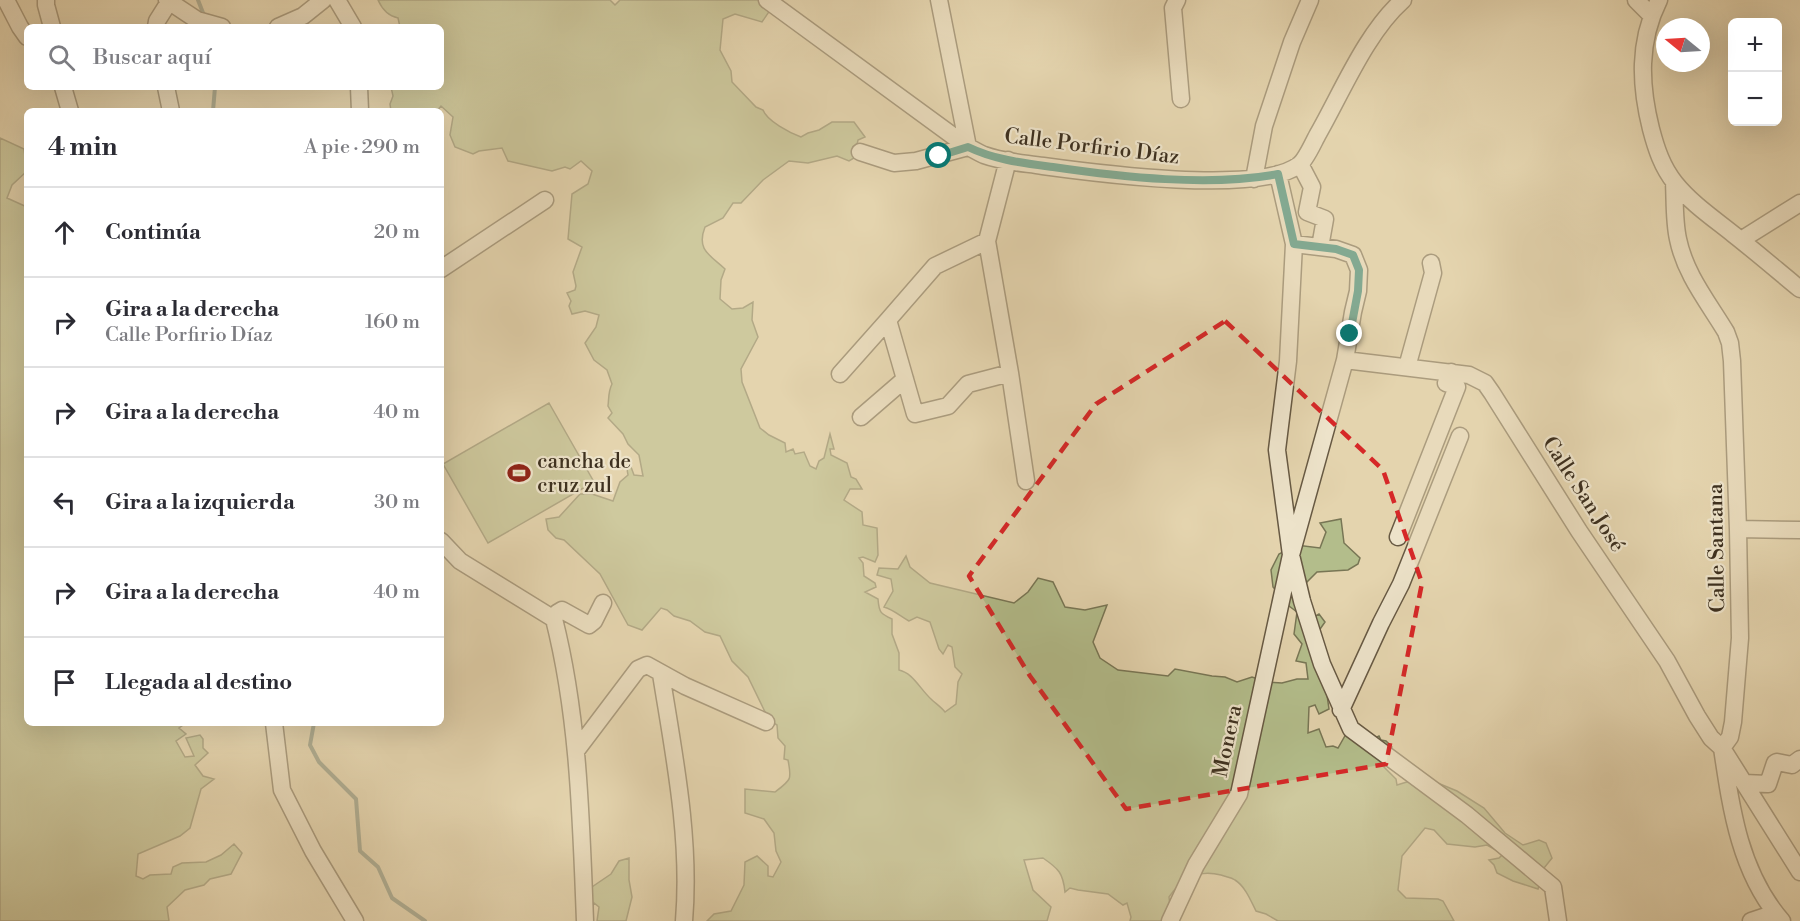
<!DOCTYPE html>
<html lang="es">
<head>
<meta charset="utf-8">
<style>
  :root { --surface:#fff; --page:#f7f7f7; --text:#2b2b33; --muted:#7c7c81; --line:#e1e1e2 }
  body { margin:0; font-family:"Libre Bodoni",serif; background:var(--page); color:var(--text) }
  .controls { position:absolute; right:18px; top:18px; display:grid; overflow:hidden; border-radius:9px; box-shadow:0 6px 24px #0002 }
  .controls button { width:54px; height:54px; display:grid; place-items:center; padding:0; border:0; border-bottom:2px solid var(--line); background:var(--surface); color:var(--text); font:30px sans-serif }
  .compass { position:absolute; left:1656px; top:18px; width:54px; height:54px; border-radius:50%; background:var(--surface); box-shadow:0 6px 24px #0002; rotate:288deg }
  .stop { position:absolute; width:18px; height:18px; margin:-14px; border:4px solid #0f766e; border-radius:50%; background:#fff }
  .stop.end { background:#0f766e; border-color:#fff; box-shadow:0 2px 6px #0008 }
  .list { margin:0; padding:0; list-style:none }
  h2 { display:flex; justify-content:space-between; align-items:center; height:78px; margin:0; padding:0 24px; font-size:26px }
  h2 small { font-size:20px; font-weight:400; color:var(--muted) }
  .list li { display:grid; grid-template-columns:39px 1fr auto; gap:18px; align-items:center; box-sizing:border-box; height:90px; padding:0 24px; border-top:2px solid var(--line) }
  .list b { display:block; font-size:22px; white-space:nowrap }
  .list p { margin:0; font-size:20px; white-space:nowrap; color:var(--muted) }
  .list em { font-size:20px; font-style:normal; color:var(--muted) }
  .icon { flex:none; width:33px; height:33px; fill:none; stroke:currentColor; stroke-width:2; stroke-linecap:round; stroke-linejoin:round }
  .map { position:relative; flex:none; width:1800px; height:921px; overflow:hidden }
  .search { position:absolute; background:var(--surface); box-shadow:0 6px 24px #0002; left:24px; top:24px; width:420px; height:66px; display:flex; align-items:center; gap:15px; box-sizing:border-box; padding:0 21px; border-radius:9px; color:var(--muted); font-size:22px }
  .panel { position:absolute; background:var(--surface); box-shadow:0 6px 24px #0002; left:24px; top:108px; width:420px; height:618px; border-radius:9px }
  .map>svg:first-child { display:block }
  .green { fill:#b3bd8b; stroke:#787655; stroke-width:1.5 }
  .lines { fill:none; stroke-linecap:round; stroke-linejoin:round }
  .stream { stroke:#728271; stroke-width:4 }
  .minor-casing { stroke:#675943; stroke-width:19 }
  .minor { stroke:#ede3ca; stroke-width:16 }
  .route { stroke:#0f766e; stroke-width:8 }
  .marked { fill:none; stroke:#d62828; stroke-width:4.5; stroke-dasharray:12 8; stroke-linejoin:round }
  .labels { text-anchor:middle; stroke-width:4.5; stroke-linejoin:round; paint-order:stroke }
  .street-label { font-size:21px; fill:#3d301f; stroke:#ede3ca }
  .poi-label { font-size:21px; fill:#3d301f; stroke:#ede3ca; text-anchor:start }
</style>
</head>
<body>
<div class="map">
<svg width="1800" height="921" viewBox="0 0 1800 921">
  <rect width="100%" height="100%" fill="#e4d4ae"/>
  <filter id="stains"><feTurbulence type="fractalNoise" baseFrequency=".00333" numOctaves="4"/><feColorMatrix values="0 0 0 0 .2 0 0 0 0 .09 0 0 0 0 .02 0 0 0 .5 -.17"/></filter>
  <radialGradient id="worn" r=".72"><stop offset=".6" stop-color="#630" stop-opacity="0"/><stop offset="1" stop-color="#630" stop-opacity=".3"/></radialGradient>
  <path class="green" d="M 378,0 L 610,0 L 615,5 L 620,0 L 777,0 L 762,22 L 735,14 L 723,19 L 720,50 L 731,71 L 732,82 L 756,107 L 763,110 C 767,121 790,133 801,137 L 808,133 L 819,130 L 832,122 L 854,122 L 865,137 L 858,140 L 854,158 L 849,161 L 837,156 L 808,163 L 789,161 L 763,180 L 741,203 L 733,203 L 723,218 L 705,227 C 696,250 710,255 725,269 L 721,280 L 720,299 L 732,309 L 743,308 L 753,302 L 752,320 L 758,337 L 741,369 L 742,382 L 760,428 L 769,435 L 785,443 L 786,452 L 793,449 L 795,454 L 804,452 L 810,466 L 816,469 L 819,461 L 824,458 L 830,434 L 834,449 L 830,449 L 831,455 L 847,463 L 851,477 L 856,479 L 862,489 L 850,489 L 844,500 L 862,512 L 863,525 L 877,528 L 878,555 L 875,562 L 863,557 L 859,558 L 863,563 L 864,576 L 875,583 L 876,587 L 865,592 L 878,599 C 879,613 881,614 892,619 L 892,634 L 899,653 L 899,670 C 913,673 920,689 931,699 C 935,703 941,707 945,712 L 956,704 L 958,682 L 962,674 L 955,667 L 952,647 L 948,645 L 943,654 L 939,649 L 930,622 L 917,617 L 909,621 C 900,616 894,610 884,607 L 893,591 L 891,579 L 877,575 L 879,568 L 898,569 L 906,556 L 910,567 L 930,583 L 1014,603 L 1028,592 L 1038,578 L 1053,582 L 1065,607 L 1085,610 L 1107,605 L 1093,642 L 1100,658 L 1118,670 L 1168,676 L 1175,669 L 1212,676 L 1225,677 L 1237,682 L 1252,677 L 1267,682 L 1282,683 L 1297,679 L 1308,679 L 1306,663 L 1296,661 L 1302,644 L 1294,634 L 1297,612 L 1289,606 L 1273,587 L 1271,570 L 1279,554 L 1296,545 L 1320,548 L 1326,532 L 1320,523 L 1341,519 L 1344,543 L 1360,558 L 1358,564 L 1348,570 L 1317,572 L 1303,586 L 1314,617 L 1319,614 L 1325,622 L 1318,632 L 1329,709 L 1319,714 L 1315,705 L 1309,707 L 1308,733 L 1319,729 L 1326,747 L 1333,746 L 1338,748 L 1346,734 L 1375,738 L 1379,736 L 1381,740 L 1386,741 L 1392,747 L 1384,767 L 1396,779 L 1397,785 L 1410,781 L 1428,779 L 1457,791 L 1484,808 L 1505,833 L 1523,845 L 1539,840 L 1546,843 L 1552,858 L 1544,868 L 1538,889 L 1513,881 L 1497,873 L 1494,865 L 1489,860 L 1499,858 L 1503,854 L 1487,845 L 1475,847 L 1447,844 L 1434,830 L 1425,828 L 1402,856 L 1398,890 L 1406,898 L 1438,899 L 1443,901 L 1454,921 L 1278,921 L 1266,914 L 1256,911 C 1251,901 1245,886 1235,880 C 1231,877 1226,877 1221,875 C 1198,869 1182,878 1169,897 L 1172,921 L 1130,921 L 1131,917 L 1127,903 L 1123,905 L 1108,894 L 1078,890 L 1070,888 L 1065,892 C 1063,873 1059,869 1043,858 L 1024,860 L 1033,890 L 1051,907 L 1047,921 L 707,921 L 714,914 L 731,911 L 744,885 L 745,862 L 757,856 L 768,866 L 768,876 L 773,877 L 781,862 L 776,851 L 774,833 L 764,819 L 745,813 L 745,789 L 775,792 C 791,780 792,780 788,760 L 784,759 L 785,746 L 778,738 L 777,725 L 769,720 L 748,677 L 732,661 L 720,636 L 705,632 L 690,621 L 674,616 L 667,610 L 661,608 L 642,630 L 628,625 L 600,574 L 564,540 L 556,538 L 548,530 L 546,519 L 559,517 L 580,494 L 592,494 L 613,501 L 620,482 L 628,475 L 627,469 L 631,467 L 634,475 L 643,476 L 639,455 L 628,444 L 623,434 L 608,418 L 612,413 L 608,406 C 609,398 608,392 612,384 L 607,370 L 594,360 L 585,343 L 596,327 L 599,315 L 585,311 L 572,314 L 569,306 L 571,301 L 567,293 L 575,290 L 576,286 L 573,272 L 582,247 L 568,239 L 572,194 L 588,184 L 592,171 L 581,161 L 570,169 L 565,167 L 552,171 L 508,161 L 502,148 L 479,151 L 473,154 L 455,147 L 450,135 L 453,117 L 441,106 L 437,111 L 391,111 L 390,104 L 393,96 L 391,87 L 441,87 L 441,27 L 400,27 L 398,18 C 388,16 382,9 378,0 Z
    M 0,138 L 24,149 L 27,171 L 12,185 L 7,198 L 27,207 L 27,723 L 186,723 L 179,728 L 186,734 L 176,741 L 185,757 L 194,756 L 186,738 L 200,735 L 203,739 L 203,748 L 208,753 L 195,765 L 203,776 L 214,779 L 201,789 L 190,828 L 180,836 L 138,854 L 136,876 L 143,879 L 150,875 L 171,874 L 173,867 L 182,863 L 206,862 L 221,855 L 234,844 L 242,853 L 231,874 L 210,879 L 204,885 L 185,890 L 167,907 L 169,921 L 0,921 Z
    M 549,403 L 594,482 L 488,543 L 443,464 Z
    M 629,858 L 629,880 L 632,897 L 626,921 L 597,921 L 599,907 L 594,903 L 592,908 L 586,891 L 611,874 L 619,861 Z"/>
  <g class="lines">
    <path class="stream" d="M 198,0 L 205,18
      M 213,111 L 215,87
      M 314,723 L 310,745 L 319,762 L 356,799 L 360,851 L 378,867 L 392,898 L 425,921"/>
    <g class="minor-casing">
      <path id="minor" d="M 6,0 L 20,27 L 27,37
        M 46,0 L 46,5 L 52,27
        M 167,0 L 197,20 L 222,27
        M 337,0 L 353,27
        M 767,0 L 968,147 C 973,149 979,153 984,155 C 1003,162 1024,163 1043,166 C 1094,173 1259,195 1299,165 C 1306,160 1314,141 1318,134 C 1343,90 1366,33 1403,0
        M 939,0 L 968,147
        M 1177,0 L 1173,8 L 1181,99
        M 1636,0 L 1651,15
        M 1659,0 C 1638,42 1640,85 1651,129 C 1656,148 1662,167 1675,183 C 1691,203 1713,218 1733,234 C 1756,252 1778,271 1800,289
        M 156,27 L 157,21 L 169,2
        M 278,27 L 303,16 L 323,0
        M 63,87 L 70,111
        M 166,87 L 171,111
        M 359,87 L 360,111
        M 860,152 L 894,163 L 916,161 L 968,147
        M 1008,160 L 987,241 L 1010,373 L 1026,481
        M 1300,164 L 1312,187 L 1307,212 L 1325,219 L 1320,247
        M 1278,174 L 1294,244 L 1288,361 L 1277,450 L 1291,555 L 1302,601 L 1322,664 L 1351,729 L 1467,815 L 1553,887 L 1558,921
        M 1254,179 L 1264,126 L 1292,42 L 1310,0
        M 1674,182 C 1675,201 1674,221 1678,239 C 1685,274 1708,302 1726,332 L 1730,343 L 1732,361 L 1738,529 L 1740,638 L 1733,722 L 1730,737 L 1722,748 C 1731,809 1740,873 1782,921
        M 1741,240 L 1800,203
        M 441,269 L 545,200
        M 888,320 L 915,414 L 948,406 L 968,384 L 1010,373
        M 1345,360 L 1469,375 L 1485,383 L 1492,393 L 1579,531 L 1667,661 L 1697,716 L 1711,738 L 1722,748 L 1800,872
        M 1407,367 L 1433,273 L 1431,263
        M 840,374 L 888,320 L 935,266 L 987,241
        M 861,417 L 905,379
        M 1738,529 L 1800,530
        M 1398,537 L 1457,387 L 1446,383 L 1451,372
        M 441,541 L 460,561 L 554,619 C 579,718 581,820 585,921
        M 554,619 L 557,613 L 562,610 L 589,625 L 594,621 L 603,603
        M 661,674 C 674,755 691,839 684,921
        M 1341,710 L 1381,623 L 1401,584 L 1460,436
        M 274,723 L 282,790 L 313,851 L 355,921
        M 576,751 L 638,669 L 647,665 L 685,686 L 766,722
        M 1744,783 L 1768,784 L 1775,763 L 1777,762 L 1792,765 L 1800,759
        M 1170,921 L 1196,865 L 1239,794 L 1291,555 L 1345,360 L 1353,312 L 1358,291 L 1359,270 L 1353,255 L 1336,249 L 1294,244
        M 1751,921 L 1775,913"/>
    </g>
    <use href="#minor" class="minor"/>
  </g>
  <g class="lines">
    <path class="route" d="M 939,156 L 968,147 C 995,160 1023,163 1053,167 C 1121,177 1210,187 1278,174 L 1294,244 L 1336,249 L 1353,255 L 1359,270 L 1358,291 L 1350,334"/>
  </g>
  <path d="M0 0H1800V921H0ZM 1225,321 L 1383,470 L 1422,583 L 1386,764 L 1126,809 L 1030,676 L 969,576 L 1096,404 Z" fill="#e4d4ae" fill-opacity=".55" fill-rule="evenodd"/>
  <path class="marked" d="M 1225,321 L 1383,470 L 1422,583 L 1386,764 L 1126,809 L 1030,676 L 969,576 L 1096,404 Z"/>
  <defs>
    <g id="stadium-bare" transform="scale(1.8)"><path d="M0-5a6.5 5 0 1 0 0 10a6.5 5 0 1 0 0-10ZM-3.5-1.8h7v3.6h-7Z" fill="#8f2418" stroke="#ede3ca" stroke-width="2.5" paint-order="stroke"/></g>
  </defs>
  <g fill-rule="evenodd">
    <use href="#stadium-bare" x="519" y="473"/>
  </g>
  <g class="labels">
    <g class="street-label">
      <text transform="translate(1092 146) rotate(7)" y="7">Calle Porfirio Díaz</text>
      <text transform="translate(1584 494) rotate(57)" y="7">Calle San José</text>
      <text transform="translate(1716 548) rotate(-91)" y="7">Calle Santana</text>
      <text transform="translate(1227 741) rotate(-78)" y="7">Monera</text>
    </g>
    <g class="poi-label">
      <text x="537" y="468">cancha de<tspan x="537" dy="24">cruz zul</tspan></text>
    </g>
  </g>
  <rect width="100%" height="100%" filter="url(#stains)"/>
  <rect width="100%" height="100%" fill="url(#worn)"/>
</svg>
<div class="controls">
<button>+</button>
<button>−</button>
</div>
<svg class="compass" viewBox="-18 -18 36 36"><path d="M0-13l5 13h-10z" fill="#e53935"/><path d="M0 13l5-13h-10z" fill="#7c7c81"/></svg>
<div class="stop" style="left:939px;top:156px"></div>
<div class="stop end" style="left:1350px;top:334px"></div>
<div class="search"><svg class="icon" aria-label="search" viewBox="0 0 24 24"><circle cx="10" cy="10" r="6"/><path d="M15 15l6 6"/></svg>Buscar aquí</div>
<section class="panel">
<h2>4 min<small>A pie · 290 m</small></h2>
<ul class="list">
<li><svg class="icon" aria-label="ahead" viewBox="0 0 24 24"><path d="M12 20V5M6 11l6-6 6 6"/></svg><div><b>Continúa</b></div><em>20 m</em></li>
<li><svg class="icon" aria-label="right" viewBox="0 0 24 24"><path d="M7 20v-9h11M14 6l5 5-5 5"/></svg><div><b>Gira a la derecha</b><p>Calle Porfirio Díaz</p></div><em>160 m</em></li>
<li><svg class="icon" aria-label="right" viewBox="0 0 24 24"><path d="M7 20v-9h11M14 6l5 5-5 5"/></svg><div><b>Gira a la derecha</b></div><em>40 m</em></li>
<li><svg class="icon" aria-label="left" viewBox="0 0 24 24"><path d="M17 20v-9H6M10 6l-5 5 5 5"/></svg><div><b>Gira a la izquierda</b></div><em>30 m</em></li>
<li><svg class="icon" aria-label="right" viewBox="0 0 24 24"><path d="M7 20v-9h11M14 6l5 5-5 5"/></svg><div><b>Gira a la derecha</b></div><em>40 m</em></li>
<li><svg class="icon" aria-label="arrive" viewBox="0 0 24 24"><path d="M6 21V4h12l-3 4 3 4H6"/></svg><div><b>Llegada al destino</b></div></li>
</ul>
</section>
</div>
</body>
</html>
